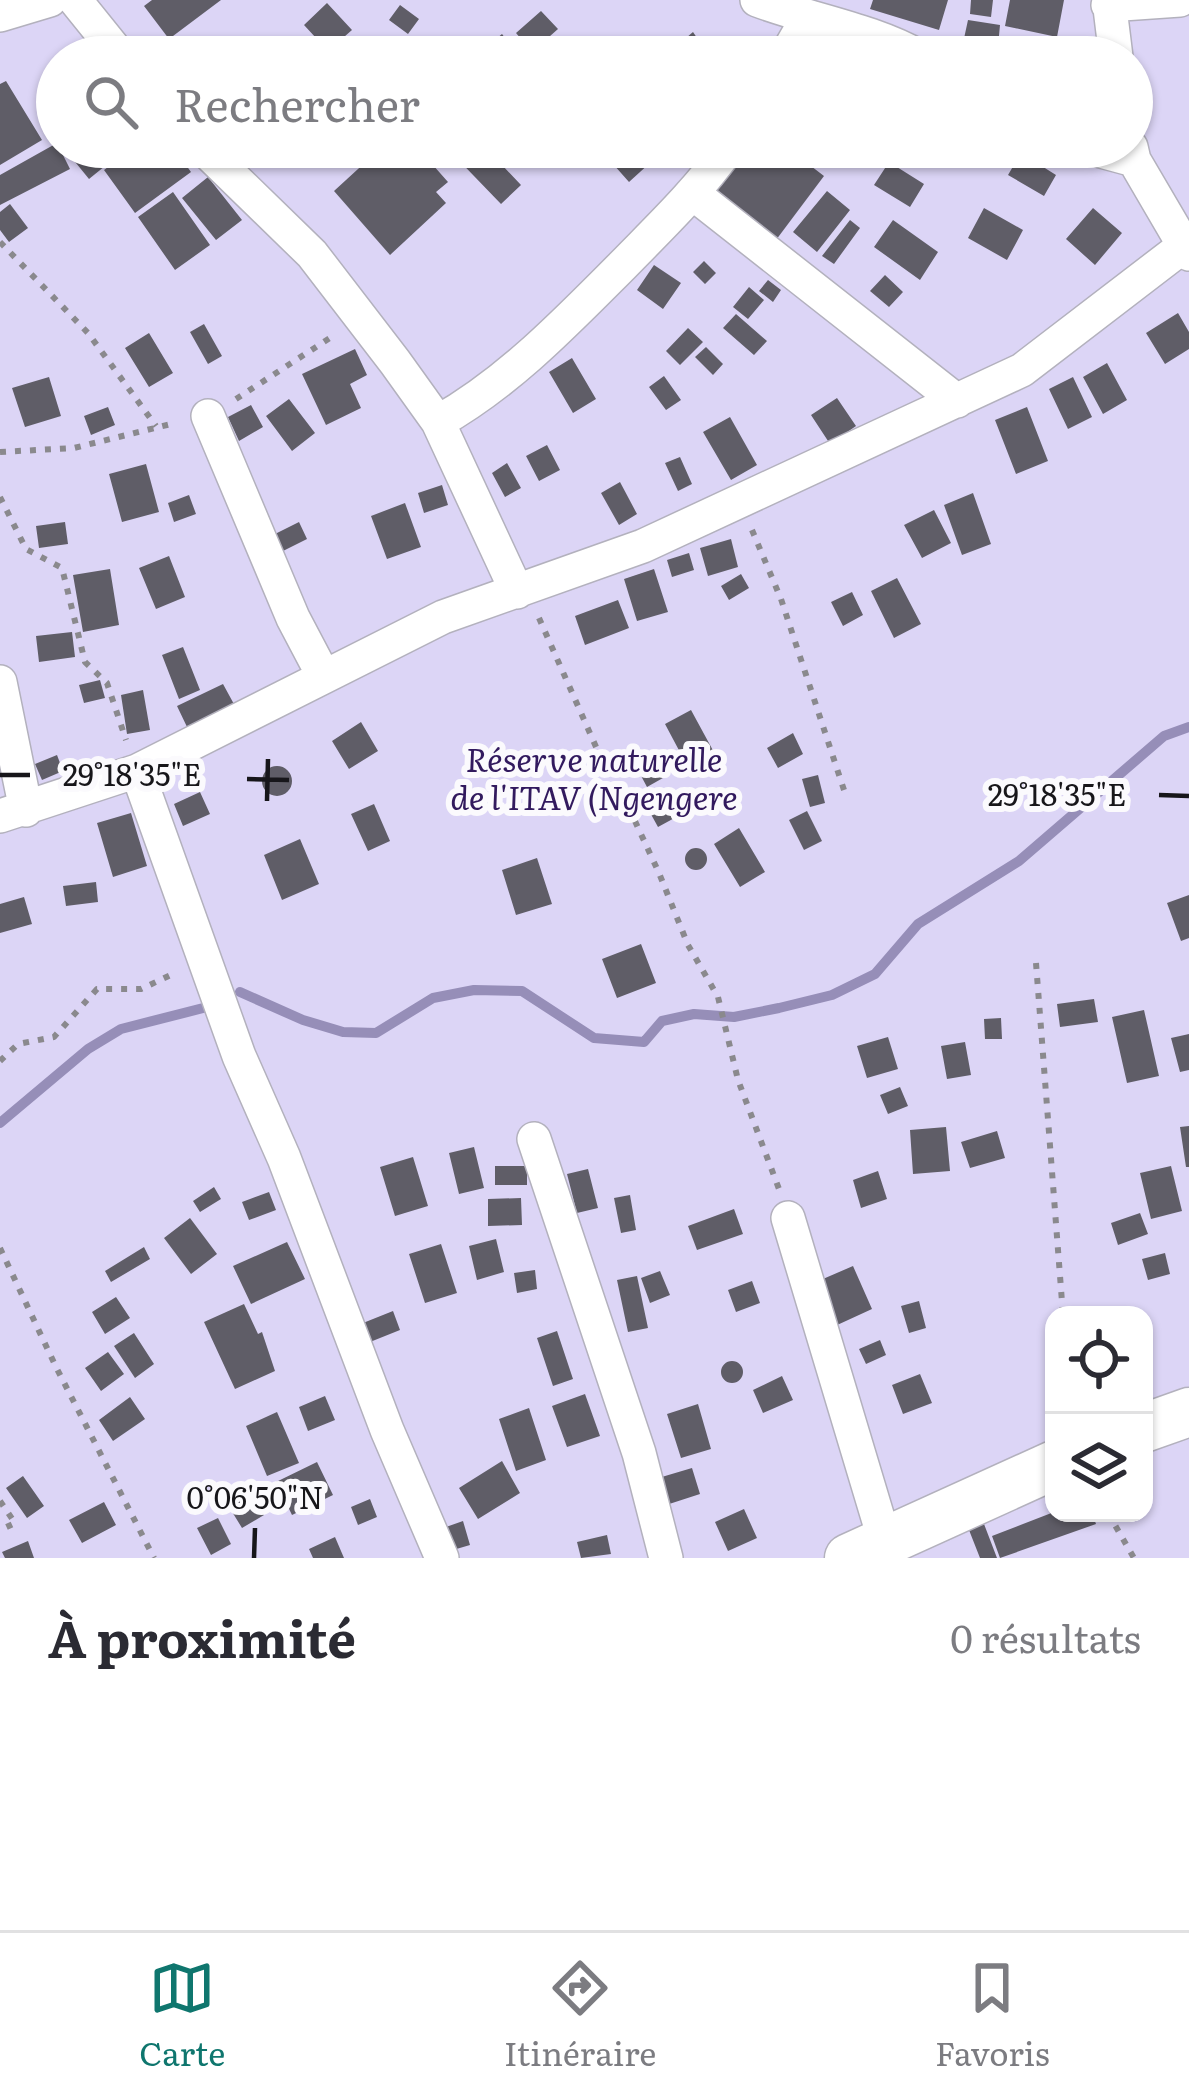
<!DOCTYPE html>
<html lang="fr">
<head>
<meta charset="utf-8">
<style>
  :root { --surface:#fff; --page:#f7f7f7; --text:#2b2b33; --muted:#7c7c81; --line:#e1e1e2; --accent:#0f766e }
  body { margin:0; font-family:Literata,serif; background:var(--page); color:var(--text) }
  .controls { position:absolute; right:36px; bottom:36px; display:grid; overflow:hidden; border-radius:24px; box-shadow:0 3px 9px #0004 }
  .controls button { width:108px; height:108px; display:grid; place-items:center; padding:0; border:0; border-bottom:3px solid var(--line); background:var(--surface); color:var(--text); font:60px sans-serif }
  .list { margin:0; padding:0; list-style:none }
  h2 { display:flex; justify-content:space-between; align-items:center; height:156px; margin:0; padding:0 48px; font-size:51px }
  h2 small { font-size:39px; font-weight:400; color:var(--muted) }
  .icon { flex:none; width:66px; height:66px; fill:none; stroke:currentColor; stroke-width:2; stroke-linecap:round; stroke-linejoin:round }
  .map { position:relative; flex:none; width:1189px; height:1558px; overflow:hidden }
  .search { position:absolute; background:var(--surface); box-shadow:0 3px 9px #0004; left:36px; right:36px; top:36px; height:132px; display:flex; align-items:center; gap:30px; box-sizing:border-box; padding:0 42px; border-radius:66px; color:var(--muted); font-size:45px }
  .sheet { height:372px; background:var(--surface) }
  nav { display:flex; justify-content:space-around; align-items:center; box-sizing:border-box; height:168px; border-top:3px solid var(--line); background:var(--surface); font-size:33px; color:var(--muted) }
  nav a { display:grid; justify-items:center; gap:6px }
  nav .on { color:var(--accent) }
  .map>svg:first-child { display:block }
  .green { fill:#dcd5f6; fill-rule:evenodd }
  .lines { fill:none; stroke-linecap:round; stroke-linejoin:round }
  .stream { stroke:#968eb8; stroke-width:10 }
  .building { fill:#5f5d67 }
  .street-casing { stroke:#b3b1bd; stroke-width:36 }
  .secondary-casing { stroke:#b3b1bd; stroke-width:51 }
  .path { stroke:#8a898d; stroke-width:6; stroke-dasharray:6 9; stroke-linecap:butt }
  .street { stroke:#fff; stroke-width:33 }
  .secondary { stroke:#fff; stroke-width:48 }
  .ticks { fill:none; stroke:#17161a; stroke-width:4.5 }
  .labels { text-anchor:middle; stroke-width:12; stroke-linejoin:round; paint-order:stroke }
  .park-label { font-size:33px; font-style:italic; fill:#321a5e; stroke:#fbfafd }
  .ticks-label { font-size:30px; text-anchor:middle; fill:#17161a; stroke:#fbfafd; stroke-width:12; stroke-linejoin:round; paint-order:stroke }
</style>
</head>
<body>
<div class="map">
<svg width="1189" height="1558" viewBox="0 0 1189 1558">
  <rect width="100%" height="100%" fill="#fbfafd"/>
  <path class="green" d="M 0,0 L 1189,0 L 1189,1558 L 0,1558 ZM 57,57 L 1132,57 L 1132,147 L 57,147 ZM 1054,1315 L 1144,1315 L 1144,1513 L 1054,1513 Z"/>
  <g class="lines">
    <path class="stream" d="M 240,992 L 303,1020 L 343,1032 L 376,1033 L 433,998 L 474,990 L 522,991 L 594,1038 L 644,1042 L 662,1021 L 694,1014 L 734,1017 L 779,1008 L 832,995 L 875,974 L 918,924 L 1019,861 L 1164,736 L 1189,727
      M 0,1123 L 88,1049 L 121,1029 L 211,1006"/>
  </g>
  <path class="building" d="M 152,0 L 221,0 L 169,39 L 144,6 Z
    M 873,0 L 948,0 L 939,30 L 870,9 Z
    M 971,0 L 993,0 L 991,17 L 970,14 Z
    M 1010,0 L 1064,0 L 1057,37 L 1005,26 Z
    M 327,3 L 352,30 L 328,51 L 304,25 Z
    M 400,5 L 419,19 L 408,34 L 389,20 Z
    M 541,11 L 558,29 L 532,52 L 516,33 Z
    M 968,20 L 1000,25 L 997,57 L 960,57 Z
    M 693,32 L 710,57 L 664,57 Z
    M 502,34 L 520,57 L 474,57 Z
    M 6,81 L 42,140 L 0,165 L 0,84 Z
    M 57,143 L 70,169 L 0,205 L 0,175 Z
    M 63,147 L 90,147 L 105,166 L 89,179 Z
    M 135,147 L 173,147 L 191,172 L 135,213 L 104,170 Z
    M 382,147 L 395,147 L 401,153 L 408,147 L 417,147 L 448,182 L 436,192 L 446,203 L 390,255 L 334,191 Z
    M 446,147 L 485,147 L 521,185 L 501,204 Z
    M 598,147 L 658,147 L 662,152 L 629,182 Z
    M 746,147 L 786,147 L 824,176 L 776,240 L 712,192 Z
    M 1021,153 L 1056,175 L 1044,196 L 1008,175 Z
    M 889,162 L 924,184 L 910,207 L 874,185 Z
    M 208,177 L 242,220 L 216,240 L 182,198 Z
    M 827,191 L 850,210 L 817,252 L 793,232 Z
    M 173,192 L 210,245 L 175,270 L 138,217 Z
    M 10,204 L 28,228 L 9,242 L 0,230 L 0,212 Z
    M 984,208 L 1023,230 L 1007,260 L 968,238 Z
    M 1093,208 L 1122,233 L 1095,265 L 1066,239 Z
    M 850,220 L 860,228 L 834,264 L 822,256 Z
    M 893,220 L 938,252 L 920,280 L 874,247 Z
    M 704,261 L 716,273 L 705,284 L 693,272 Z
    M 654,265 L 681,283 L 663,309 L 637,290 Z
    M 885,275 L 903,292 L 889,307 L 870,291 Z
    M 768,280 L 781,290 L 773,302 L 759,291 Z
    M 749,287 L 764,300 L 748,319 L 733,307 Z
    M 1178,313 L 1189,332 L 1189,349 L 1165,364 L 1146,333 Z
    M 736,314 L 767,341 L 754,355 L 723,328 Z
    M 204,324 L 222,356 L 208,364 L 190,332 Z
    M 688,328 L 703,342 L 680,365 L 666,351 Z
    M 149,333 L 173,373 L 149,387 L 125,348 Z
    M 706,347 L 723,364 L 713,375 L 695,357 Z
    M 355,349 L 367,375 L 350,384 L 361,408 L 326,425 L 302,374 Z
    M 572,358 L 596,399 L 573,413 L 549,372 Z
    M 1107,363 L 1127,400 L 1103,414 L 1083,377 Z
    M 664,376 L 681,400 L 666,410 L 649,387 Z
    M 49,377 L 61,416 L 25,427 L 12,388 Z
    M 1073,377 L 1092,417 L 1068,429 L 1049,389 Z
    M 837,398 L 856,426 L 830,444 L 811,415 Z
    M 289,399 L 315,433 L 292,451 L 266,416 Z
    M 251,405 L 263,427 L 239,441 L 228,417 Z
    M 108,407 L 115,425 L 91,435 L 84,416 Z
    M 1027,407 L 1048,461 L 1016,474 L 995,420 Z
    M 730,417 L 757,465 L 731,480 L 703,432 Z
    M 547,445 L 560,470 L 539,481 L 526,456 Z
    M 680,457 L 692,484 L 678,491 L 665,463 Z
    M 507,463 L 521,488 L 505,497 L 492,473 Z
    M 146,464 L 159,512 L 122,522 L 109,474 Z
    M 620,482 L 637,514 L 619,525 L 601,493 Z
    M 442,485 L 448,505 L 424,513 L 418,493 Z
    M 973,493 L 991,544 L 962,555 L 944,505 Z
    M 189,495 L 196,514 L 174,522 L 168,503 Z
    M 405,503 L 421,547 L 387,559 L 371,516 Z
    M 934,510 L 951,543 L 922,558 L 904,525 Z
    M 65,522 L 68,544 L 39,548 L 36,526 Z
    M 299,522 L 307,539 L 283,551 L 275,534 Z
    M 731,539 L 738,567 L 708,576 L 700,548 Z
    M 689,553 L 694,570 L 672,577 L 667,560 Z
    M 169,556 L 185,597 L 156,609 L 139,568 Z
    M 110,569 L 119,625 L 83,632 L 73,575 Z
    M 654,569 L 668,612 L 637,621 L 624,579 Z
    M 741,574 L 749,588 L 729,600 L 721,586 Z
    M 897,578 L 921,624 L 894,638 L 871,591 Z
    M 852,592 L 863,615 L 843,626 L 831,602 Z
    M 618,600 L 629,628 L 585,645 L 575,616 Z
    M 72,632 L 75,657 L 39,662 L 36,636 Z
    M 183,647 L 200,690 L 179,699 L 162,655 Z
    M 100,680 L 105,698 L 84,703 L 79,685 Z
    M 223,684 L 235,706 L 188,729 L 177,706 Z
    M 143,690 L 150,730 L 127,734 L 121,695 Z
    M 691,710 L 716,756 L 690,771 L 665,724 Z
    M 361,722 L 378,751 L 349,769 L 332,741 Z
    M 793,733 L 803,754 L 778,768 L 767,748 Z
    M 57,755 L 63,771 L 42,780 L 35,764 Z
    M 662,759 L 670,774 L 647,787 L 639,772 Z
    M262 781a15 15 0 1 1 30 0a15 15 0 1 1-30 0Z
    M 818,775 L 825,803 L 810,807 L 802,779 Z
    M 200,792 L 210,814 L 183,826 L 174,804 Z
    M 670,795 L 680,815 L 658,827 L 647,807 Z
    M 374,804 L 390,841 L 368,851 L 351,814 Z
    M 807,811 L 822,841 L 804,850 L 789,820 Z
    M 131,813 L 147,866 L 113,877 L 97,823 Z
    M 739,828 L 765,872 L 740,887 L 714,844 Z
    M 300,839 L 319,884 L 282,900 L 264,855 Z
    M685 859a11 11 0 1 1 22 0a11 11 0 1 1-22 0Z
    M 537,858 L 552,904 L 516,915 L 502,870 Z
    M 96,882 L 98,902 L 66,906 L 63,886 Z
    M 1189,895 L 1189,938 L 1181,941 L 1167,903 Z
    M 24,897 L 32,924 L 0,933 L 0,904 Z
    M 641,944 L 656,983 L 617,998 L 602,959 Z
    M 1094,999 L 1098,1022 L 1060,1027 L 1057,1004 Z
    M 1144,1010 L 1159,1076 L 1127,1083 L 1112,1017 Z
    M 1001,1018 L 1002,1039 L 985,1039 L 984,1019 Z
    M 1189,1034 L 1189,1070 L 1180,1072 L 1171,1038 Z
    M 888,1037 L 898,1069 L 867,1078 L 857,1046 Z
    M 965,1042 L 971,1075 L 947,1079 L 941,1046 Z
    M 900,1087 L 908,1106 L 888,1114 L 880,1095 Z
    M 1189,1126 L 1189,1167 L 1186,1167 L 1180,1127 Z
    M 946,1127 L 950,1171 L 913,1174 L 910,1130 Z
    M 997,1131 L 1005,1158 L 970,1168 L 961,1142 Z
    M 474,1147 L 484,1188 L 459,1194 L 449,1153 Z
    M 413,1157 L 428,1206 L 395,1216 L 380,1167 Z
    M 495,1166 L 527,1166 L 527,1185 L 495,1185 Z
    M 1171,1166 L 1182,1211 L 1151,1219 L 1140,1173 Z
    M 588,1169 L 598,1208 L 577,1213 L 567,1174 Z
    M 878,1171 L 887,1199 L 861,1208 L 853,1180 Z
    M 214,1187 L 221,1199 L 200,1212 L 193,1201 Z
    M 269,1192 L 276,1210 L 249,1220 L 242,1202 Z
    M 630,1195 L 636,1230 L 621,1233 L 614,1198 Z
    M 521,1198 L 522,1225 L 488,1226 L 488,1199 Z
    M 734,1209 L 743,1234 L 697,1250 L 688,1226 Z
    M 1140,1213 L 1148,1234 L 1118,1245 L 1111,1223 Z
    M 190,1218 L 217,1254 L 191,1274 L 164,1238 Z
    M 496,1239 L 504,1272 L 477,1280 L 469,1246 Z
    M 287,1242 L 305,1279 L 251,1304 L 233,1266 Z
    M 441,1244 L 457,1293 L 425,1303 L 409,1254 Z
    M 144,1247 L 150,1259 L 111,1282 L 105,1271 Z
    M 1165,1253 L 1170,1274 L 1148,1280 L 1142,1259 Z
    M 853,1266 L 872,1309 L 835,1326 L 816,1282 Z
    M 535,1270 L 537,1289 L 517,1293 L 514,1273 Z
    M 660,1271 L 670,1295 L 650,1303 L 641,1278 Z
    M 637,1276 L 648,1328 L 628,1332 L 617,1280 Z
    M 752,1281 L 760,1303 L 736,1312 L 728,1290 Z
    M 116,1297 L 130,1318 L 105,1334 L 92,1312 Z
    M 919,1301 L 926,1328 L 909,1333 L 901,1306 Z
    M 244,1304 L 258,1334 L 262,1332 L 275,1371 L 235,1389 L 204,1322 Z
    M 393,1311 L 400,1330 L 370,1342 L 363,1323 Z
    M 557,1331 L 573,1379 L 553,1386 L 537,1338 Z
    M 134,1333 L 154,1364 L 135,1378 L 114,1346 Z
    M 880,1340 L 886,1355 L 866,1364 L 859,1349 Z
    M 108,1352 L 124,1374 L 101,1391 L 85,1368 Z
    M721 1372a11 11 0 1 1 22 0a11 11 0 1 1-22 0Z
    M 920,1374 L 932,1403 L 903,1414 L 892,1385 Z
    M 782,1376 L 793,1400 L 763,1413 L 753,1390 Z
    M 585,1394 L 600,1436 L 567,1447 L 552,1406 Z
    M 325,1396 L 335,1420 L 308,1431 L 299,1407 Z
    M 130,1397 L 145,1419 L 113,1441 L 99,1420 Z
    M 698,1404 L 711,1449 L 681,1458 L 667,1414 Z
    M 529,1408 L 546,1460 L 516,1471 L 499,1419 Z
    M 277,1412 L 299,1463 L 267,1476 L 246,1426 Z
    M 502,1461 L 520,1493 L 478,1519 L 459,1488 Z
    M 317,1462 L 333,1495 L 292,1515 L 276,1482 Z
    M 692,1468 L 700,1494 L 663,1506 L 655,1479 Z
    M 23,1476 L 44,1506 L 27,1518 L 6,1488 Z
    M 245,1483 L 264,1515 L 242,1528 L 223,1497 Z
    M 370,1499 L 377,1517 L 358,1525 L 351,1507 Z
    M 104,1502 L 116,1525 L 82,1543 L 69,1520 Z
    M 744,1509 L 757,1538 L 728,1551 L 715,1522 Z
    M 1054,1512 L 1092,1513 L 1096,1524 L 1000,1558 L 992,1536 Z
    M 218,1518 L 231,1544 L 211,1555 L 197,1528 Z
    M 463,1521 L 470,1545 L 453,1550 L 446,1527 Z
    M 984,1524 L 997,1558 L 980,1558 L 969,1530 Z
    M 607,1535 L 611,1554 L 581,1558 L 577,1542 Z
    M 335,1537 L 344,1558 L 313,1558 L 309,1549 Z
    M 28,1541 L 34,1558 L 5,1558 L 2,1552 Z"/>
  <g class="lines">
    <g class="street-casing">
      <path id="street" d="M 75,0 L 121,57
        M 757,0 C 810,20 871,29 920,57
        M 1109,0 L 1116,57
        M 1108,5 L 1180,0
        M 0,15 L 50,0
        M 785,57 L 807,19
        M 202,147 L 312,254 L 395,362 L 438,422 L 517,592
        M 1086,147 L 1134,160
        M 1131,147 L 1134,160 L 1189,254
        M 695,195 L 957,401
        M 208,416 L 293,618 L 323,675
        M 438,422 C 509,382 565,323 623,265 C 663,224 695,194 729,147
        M 0,682 L 26,810
        M 137,771 L 239,1056 L 284,1158 L 387,1430 L 442,1558
        M 0,816 L 137,771 L 443,617 L 643,546 L 1022,370 L 1185,245
        M 534,1139 L 639,1453 L 666,1558
        M 788,1218 L 890,1558"/>
    </g>
    <g class="secondary-casing">
      <path id="secondary" d="M 1144,1428 L 1189,1412
        M 849,1558 L 1054,1465"/>
    </g>
    <path class="path" d="M 0,242 L 88,333 L 156,426
      M 236,399 L 336,334
      M 0,452 L 74,448 L 175,423
      M 0,497 L 26,549 L 62,568 L 85,662 L 107,683 L 126,740
      M 752,530 L 781,599 L 844,790
      M 539,618 L 616,792 L 634,819 L 659,873 L 688,945 L 718,997 L 738,1080 L 779,1189
      M 1036,963 L 1063,1315
      M 0,1061 L 18,1044 L 54,1037 L 97,989 L 141,989 L 175,973
      M 0,1248 L 56,1367 L 154,1558
      M 0,1501 L 15,1523 L 0,1530
      M 1108,1513 L 1134,1558"/>
    <use href="#street" class="street"/>
    <use href="#secondary" class="secondary"/>
  </g>
  <path class="ticks" d="M 0,775 L 30,775M 247,779 L 289,780M 1159,795 L 1189,796M 267,801 L 268,759M 254,1558 L 255,1528"/>
  <g class="labels">
    <g class="park-label">
      <text x="594" y="772">Réserve naturelle<tspan x="594" dy="38">de l'ITAV (Ngengere</tspan></text>
    </g>
  </g>
  <g class="ticks-label">
    <text x="132" y="786">29°18'35"E</text>
    <text x="1057" y="806">29°18'35"E</text>
    <text x="255" y="1509">0°06'50"N</text>
  </g>
</svg>
<div class="controls">
<button><svg class="icon" aria-label="locate" viewBox="0 0 24 24"><circle cx="12" cy="12" r="6"/><path d="M12 2v4M12 18v4M2 12h4M18 12h4"/></svg></button>
<button><svg class="icon" aria-label="layers" viewBox="0 0 24 24"><path d="M12 4l9 5-9 5-9-5zM3 14l9 5 9-5"/></svg></button>
</div>
<div class="search"><svg class="icon" aria-label="search" viewBox="0 0 24 24"><circle cx="10" cy="10" r="6"/><path d="M15 15l6 6"/></svg>Rechercher</div>
</div>
<section class="sheet">
<h2>À proximité<small>0 résultats</small></h2>
<ul class="list">
</ul>
</section>
<nav>
<a class="on"><svg class="icon" aria-label="map" viewBox="0 0 24 24"><path d="M3 6l6-2 6 2 6-2v14l-6 2-6-2-6 2zM9 4v14M15 6v14"/></svg>Carte</a>
<a><svg class="icon" aria-label="directions" viewBox="0 0 24 24"><path d="M12 3l9 9-9 9-9-9zM9 14v-3h6M13 9l2 2-2 2"/></svg>Itinéraire</a>
<a><svg class="icon" aria-label="saved" viewBox="0 0 24 24"><path d="M7 4h10v16l-5-4-5 4z"/></svg>Favoris</a>
</nav>
</body>
</html>
